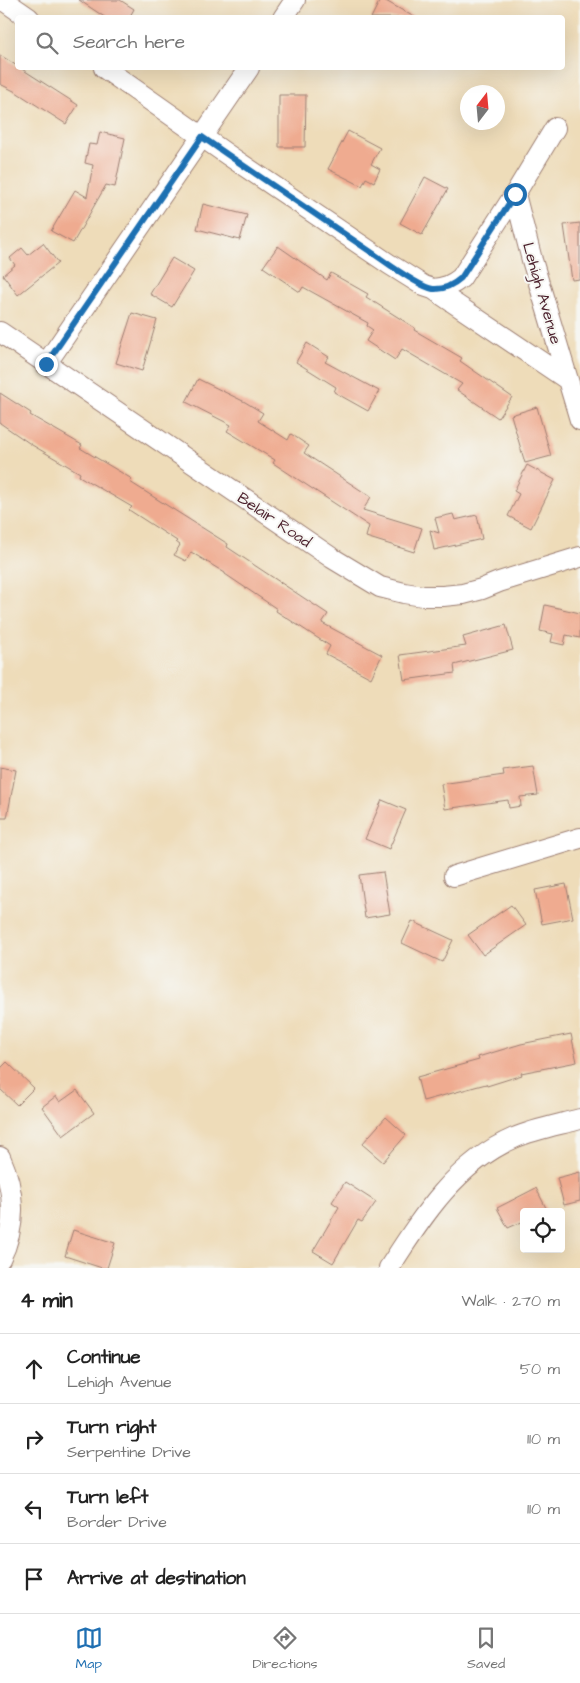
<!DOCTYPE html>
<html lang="en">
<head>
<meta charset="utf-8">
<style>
  :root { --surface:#fff; --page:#f6f6f6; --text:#222; --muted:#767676; --line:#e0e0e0; --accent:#1f6fb2 }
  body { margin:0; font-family:"Architects Daughter",sans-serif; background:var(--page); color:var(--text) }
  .controls { position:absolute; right:15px; bottom:15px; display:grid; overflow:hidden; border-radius:5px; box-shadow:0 5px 20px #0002 }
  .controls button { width:45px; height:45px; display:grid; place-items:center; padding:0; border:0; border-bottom:1px solid var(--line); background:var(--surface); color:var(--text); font:25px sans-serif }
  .compass { position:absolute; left:460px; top:85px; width:45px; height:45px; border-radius:50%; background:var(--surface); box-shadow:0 5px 20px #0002; rotate:16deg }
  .stop { position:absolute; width:15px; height:15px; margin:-11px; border:4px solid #1f6fb2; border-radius:50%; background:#fff }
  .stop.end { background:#1f6fb2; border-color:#fff; box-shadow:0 1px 5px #0008 }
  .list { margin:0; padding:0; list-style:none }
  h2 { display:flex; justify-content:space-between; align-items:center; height:65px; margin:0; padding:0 20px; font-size:21px }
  h2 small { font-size:16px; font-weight:400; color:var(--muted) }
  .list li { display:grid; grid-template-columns:32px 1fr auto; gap:15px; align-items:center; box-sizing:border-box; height:70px; padding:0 20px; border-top:1px solid var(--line) }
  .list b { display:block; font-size:19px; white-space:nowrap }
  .list p { margin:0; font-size:16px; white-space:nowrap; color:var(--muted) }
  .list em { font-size:16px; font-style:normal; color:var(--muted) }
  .icon { flex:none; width:28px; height:28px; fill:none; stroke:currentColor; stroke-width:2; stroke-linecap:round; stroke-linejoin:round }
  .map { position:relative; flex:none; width:580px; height:1268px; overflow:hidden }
  .search { position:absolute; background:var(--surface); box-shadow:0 5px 20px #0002; left:15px; right:15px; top:15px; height:55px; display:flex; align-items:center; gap:12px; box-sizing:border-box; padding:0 18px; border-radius:5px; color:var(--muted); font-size:19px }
  .sheet { height:345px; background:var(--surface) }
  nav { display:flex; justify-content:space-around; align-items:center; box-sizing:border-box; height:70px; border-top:1px solid var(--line); background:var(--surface); font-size:14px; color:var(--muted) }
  nav a { display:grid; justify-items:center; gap:2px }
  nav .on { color:var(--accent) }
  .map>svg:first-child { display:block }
  .building { fill:#efab90 }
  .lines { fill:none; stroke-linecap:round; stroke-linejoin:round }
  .street-casing { stroke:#9c7e72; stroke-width:22 }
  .street { stroke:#fff; stroke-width:20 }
  .route { stroke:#1f6fb2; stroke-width:6 }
  .labels { text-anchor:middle; stroke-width:4; stroke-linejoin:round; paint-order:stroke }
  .street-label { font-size:16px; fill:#4a1f2b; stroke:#f6f6f2 }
</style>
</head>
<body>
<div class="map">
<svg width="580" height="1268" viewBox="0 0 580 1268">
  <rect width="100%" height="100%" fill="#f6f6f2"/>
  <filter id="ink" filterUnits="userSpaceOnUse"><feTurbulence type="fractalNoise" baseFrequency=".02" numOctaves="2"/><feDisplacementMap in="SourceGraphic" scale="10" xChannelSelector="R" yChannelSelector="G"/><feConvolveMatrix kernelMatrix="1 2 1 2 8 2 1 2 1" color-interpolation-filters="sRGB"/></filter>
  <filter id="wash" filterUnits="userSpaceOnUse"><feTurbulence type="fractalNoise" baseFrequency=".0096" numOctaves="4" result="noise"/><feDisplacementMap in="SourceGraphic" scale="20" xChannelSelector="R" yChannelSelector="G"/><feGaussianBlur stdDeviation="1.12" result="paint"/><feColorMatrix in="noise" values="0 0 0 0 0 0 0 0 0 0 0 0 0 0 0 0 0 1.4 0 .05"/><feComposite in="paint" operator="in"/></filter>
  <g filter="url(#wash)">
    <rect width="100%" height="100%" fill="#eedcb9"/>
    <g id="blocks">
      <path class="building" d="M 79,0 L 120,0 L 134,9 L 129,18 L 106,18 Z
        M 380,0 L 384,0 L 416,18 L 371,18 Z
        M 0,55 L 78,105 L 66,124 L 16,92 L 0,84 Z
        M 279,95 L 306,95 L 305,147 L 279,147 Z
        M 348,131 L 380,148 L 371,164 L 380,169 L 374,182 L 366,178 L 362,186 L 328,169 Z
        M 100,132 L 125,138 L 115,187 L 106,185 L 73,243 L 51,231 L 75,190 L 87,197 L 93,165 L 85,163 L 89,144 L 97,145 Z
        M 425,177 L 448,189 L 422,235 L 400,223 Z
        M 203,204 L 247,215 L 240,240 L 197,229 Z
        M 580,223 L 580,279 L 572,280 L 564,225 Z
        M 43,243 L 58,263 L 18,295 L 3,275 L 15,265 L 10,258 L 22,248 L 28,255 Z
        M 278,246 L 327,280 L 331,273 L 368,294 L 366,297 L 415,328 L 414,330 L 462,358 L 460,361 L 512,397 L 498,418 L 457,390 L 462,384 L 402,349 L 395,360 L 366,341 L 373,330 L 367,326 L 368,323 L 303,287 L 300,292 L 263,267 Z
        M 172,258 L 194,271 L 172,307 L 150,294 Z
        M 132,313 L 157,320 L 142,371 L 116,363 Z
        M 307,343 L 329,357 L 325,362 L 379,391 L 368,411 L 334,392 L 336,387 L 296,362 Z
        M 198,379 L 245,402 L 263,413 L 258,421 L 288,440 L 291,434 L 309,446 L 304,453 L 371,497 L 363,510 L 422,528 L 414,552 L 366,537 L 369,526 L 273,463 L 275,460 L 227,431 L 231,425 L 186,402 Z
        M 0,393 L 31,413 L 30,415 L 82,445 L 80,448 L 132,479 L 130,482 L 228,544 L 227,547 L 328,614 L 322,623 L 382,655 L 371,678 L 326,654 L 330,646 L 276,611 L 277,609 L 225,574 L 225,573 L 191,552 L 186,561 L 174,555 L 180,545 L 176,542 L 177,541 L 129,510 L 132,507 L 79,476 L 80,473 L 32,445 L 0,423 Z
        M 537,407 L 551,456 L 525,463 L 511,415 Z
        M 527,465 L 555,480 L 531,528 L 508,516 L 519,494 L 514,491 Z
        M 453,514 L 455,520 L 477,515 L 482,539 L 434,550 L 430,530 L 439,533 L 435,518 Z
        M 545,605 L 580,613 L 580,638 L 566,635 L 564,645 L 551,642 L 553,634 L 540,631 Z
        M 506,625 L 513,650 L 454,665 L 455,673 L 404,680 L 400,655 L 466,646 L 463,637 Z
        M 533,766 L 538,795 L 520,797 L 521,806 L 509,808 L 508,800 L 445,809 L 441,784 L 504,775 L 503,770 Z
        M 0,767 L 16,770 L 7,818 L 0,818 Z
        M 382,800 L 406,810 L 389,849 L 365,839 Z
        M 383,872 L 390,914 L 365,918 L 359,875 Z
        M 566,884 L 573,918 L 542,924 L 535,890 Z
        M 511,905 L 526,925 L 483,955 L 468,935 Z
        M 412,921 L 453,940 L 442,962 L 402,943 Z
        M 571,1034 L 577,1062 L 521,1073 L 522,1075 L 487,1086 L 486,1084 L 423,1101 L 417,1077 L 479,1060 L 478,1057 L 521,1044 Z
        M 7,1062 L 34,1088 L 17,1105 L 0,1089 L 0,1069 Z
        M 77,1090 L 94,1113 L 63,1136 L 42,1107 L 56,1096 L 60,1102 Z
        M 386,1117 L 406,1135 L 383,1162 L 362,1144 Z
        M 580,1172 L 580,1201 L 564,1205 L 557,1178 Z
        M 345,1182 L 376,1202 L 362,1222 L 358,1220 L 333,1263 L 313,1251 L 339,1207 L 332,1202 Z
        M 536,1188 L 548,1212 L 524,1212 L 524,1221 L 508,1228 L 497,1208 Z
        M 73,1230 L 115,1243 L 107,1268 L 102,1268 L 65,1256 Z"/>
    </g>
  </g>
  <g filter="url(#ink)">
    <use href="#blocks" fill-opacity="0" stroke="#9c7e72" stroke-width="1"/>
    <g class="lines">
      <g class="street-casing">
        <path id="street" d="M 3,0 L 29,18
          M 283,18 L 295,0
          M 104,68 L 228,155 L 389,264 L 424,286 L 433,289 L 568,380
          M 515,194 L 532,260 L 580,420
          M 433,289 C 445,288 452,285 461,278 L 515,194 L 555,128
          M 0,332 L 332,558 L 380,587 L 404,593 L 423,596 L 443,596 L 463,594 L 482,589 L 499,582 L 580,557
          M 46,364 L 249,68
          M 454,876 L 580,838
          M 0,1157 C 15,1190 17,1226 0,1259
          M 389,1268 C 422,1217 456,1163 514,1138 C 535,1129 558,1125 580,1119"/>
      </g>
      <use href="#street" class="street"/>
    </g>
  </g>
  <g class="lines" filter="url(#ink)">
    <path class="route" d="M 46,364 L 202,137 L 228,155 C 276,188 325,221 374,254 C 387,263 419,287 433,289 C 444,290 453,285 461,278 L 515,194"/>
  </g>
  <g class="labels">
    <g class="street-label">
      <text transform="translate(543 293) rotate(74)" y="6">Lehigh Avenue</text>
      <text transform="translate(275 519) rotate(34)" y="6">Belair Road</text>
    </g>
  </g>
</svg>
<div class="controls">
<button><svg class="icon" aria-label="locate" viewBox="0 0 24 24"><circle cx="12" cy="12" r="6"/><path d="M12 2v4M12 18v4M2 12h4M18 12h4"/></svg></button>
</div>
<svg class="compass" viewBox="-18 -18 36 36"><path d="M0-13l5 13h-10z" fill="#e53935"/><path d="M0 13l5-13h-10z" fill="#767676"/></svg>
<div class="stop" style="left:515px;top:194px"></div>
<div class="stop end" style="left:46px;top:364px"></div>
<div class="search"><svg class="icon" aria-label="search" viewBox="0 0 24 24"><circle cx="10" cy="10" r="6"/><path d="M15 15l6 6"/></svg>Search here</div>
</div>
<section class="sheet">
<h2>4 min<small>Walk · 270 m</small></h2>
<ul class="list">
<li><svg class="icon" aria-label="ahead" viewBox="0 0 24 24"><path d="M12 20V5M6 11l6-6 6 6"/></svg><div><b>Continue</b><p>Lehigh Avenue</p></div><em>50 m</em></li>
<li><svg class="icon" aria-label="right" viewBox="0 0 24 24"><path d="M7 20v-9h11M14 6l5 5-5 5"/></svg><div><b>Turn right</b><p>Serpentine Drive</p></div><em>110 m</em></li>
<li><svg class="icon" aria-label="left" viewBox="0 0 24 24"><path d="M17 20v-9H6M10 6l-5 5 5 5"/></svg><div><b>Turn left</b><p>Border Drive</p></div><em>110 m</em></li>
<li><svg class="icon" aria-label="arrive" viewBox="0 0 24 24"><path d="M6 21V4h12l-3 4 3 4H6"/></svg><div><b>Arrive at destination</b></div></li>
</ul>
</section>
<nav>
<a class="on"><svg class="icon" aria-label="map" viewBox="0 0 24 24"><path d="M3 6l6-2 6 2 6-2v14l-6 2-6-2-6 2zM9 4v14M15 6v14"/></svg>Map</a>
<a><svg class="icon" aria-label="directions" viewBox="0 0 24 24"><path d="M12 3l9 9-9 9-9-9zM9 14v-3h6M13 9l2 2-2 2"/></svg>Directions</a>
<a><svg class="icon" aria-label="saved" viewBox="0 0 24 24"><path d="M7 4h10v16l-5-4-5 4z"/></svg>Saved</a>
</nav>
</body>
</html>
